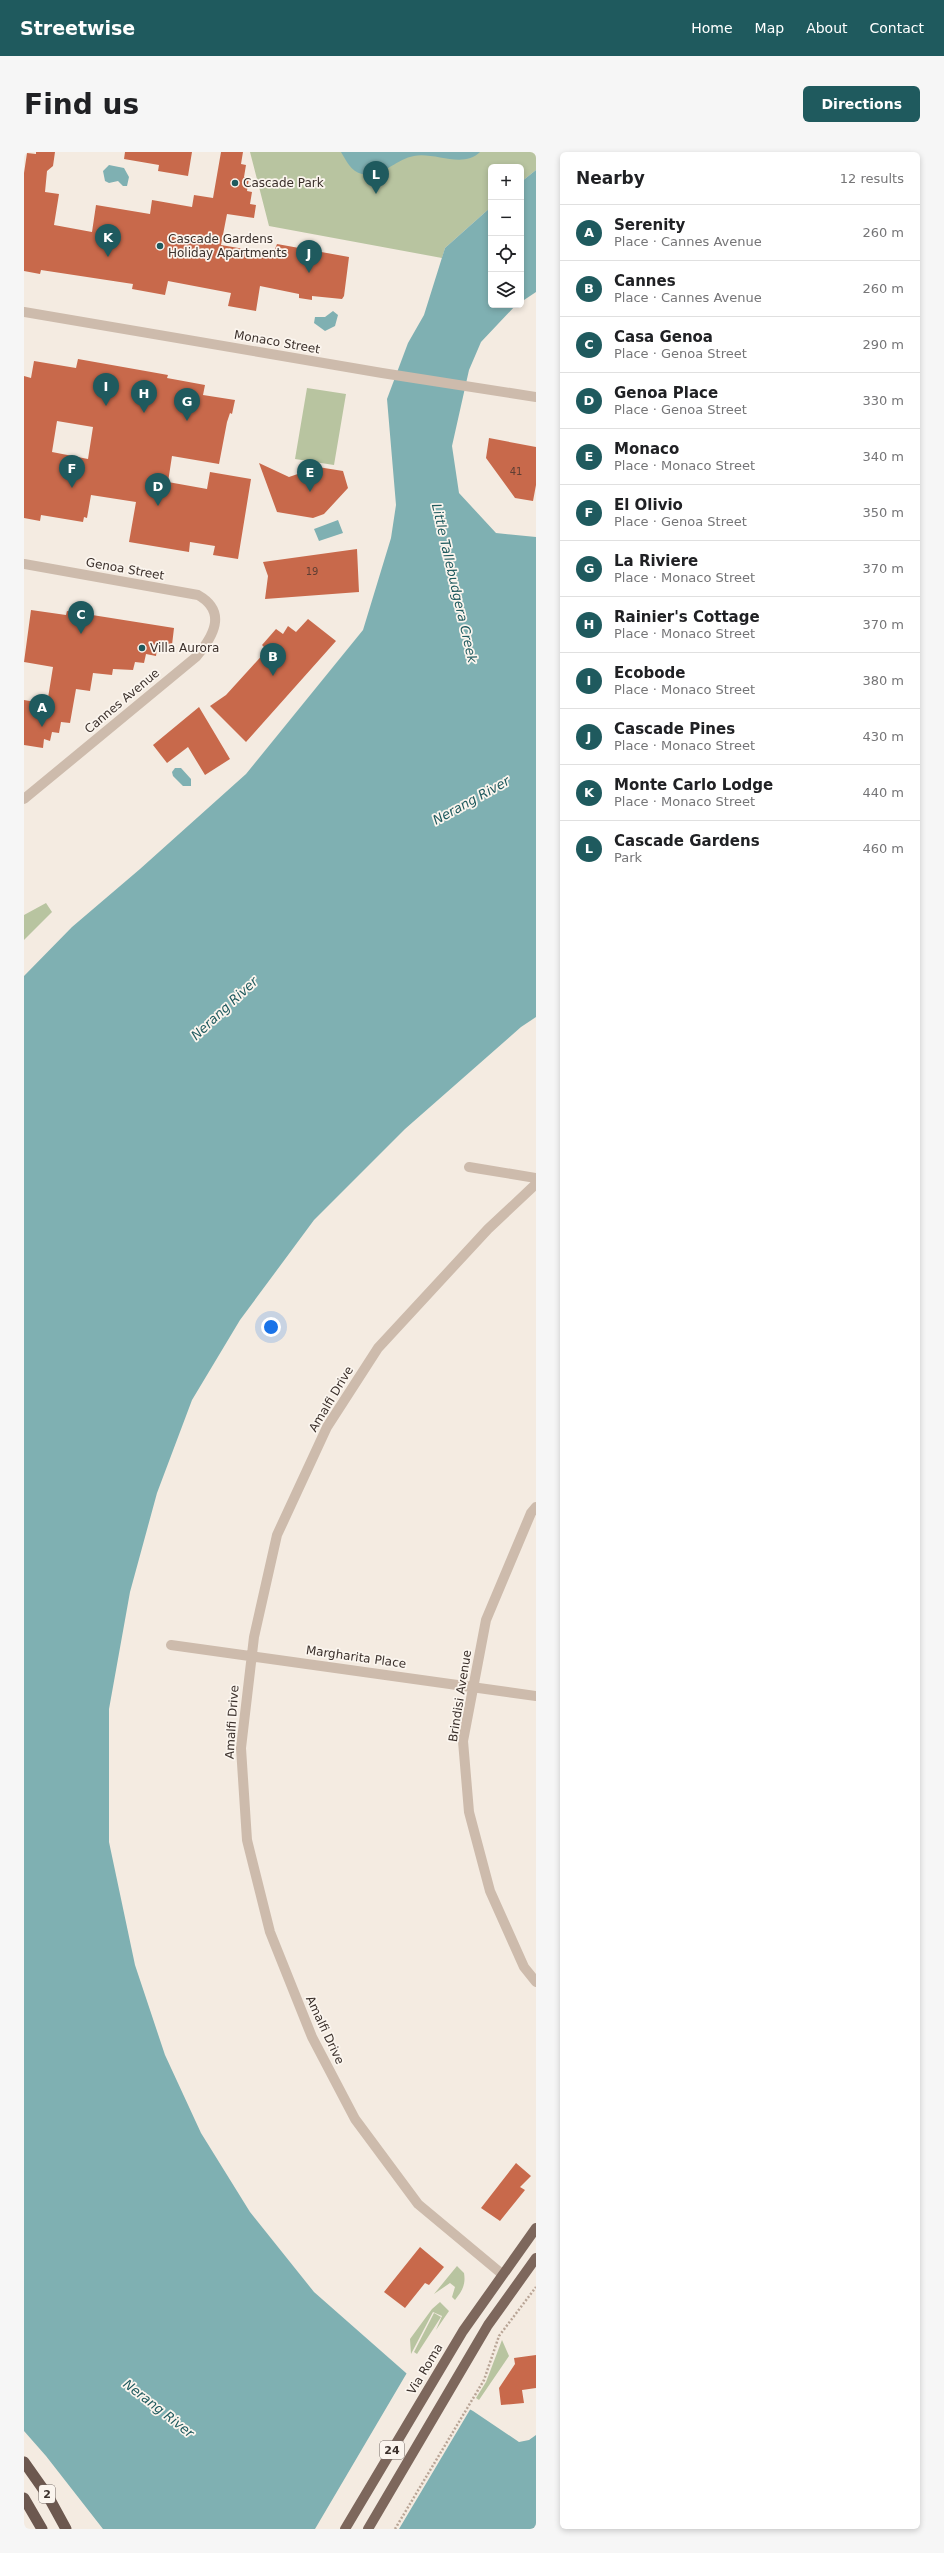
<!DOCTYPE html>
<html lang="en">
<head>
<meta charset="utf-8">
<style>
  :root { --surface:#fff; --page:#f6f6f6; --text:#202124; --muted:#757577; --line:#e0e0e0; --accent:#1f5a5e }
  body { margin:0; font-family:"DejaVu Sans",sans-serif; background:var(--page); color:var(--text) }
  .controls { position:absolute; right:12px; top:12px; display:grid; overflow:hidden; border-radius:6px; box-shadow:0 2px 6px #0003 }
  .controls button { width:36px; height:36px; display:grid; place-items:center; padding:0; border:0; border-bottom:1px solid var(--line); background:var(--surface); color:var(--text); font:20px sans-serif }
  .you { position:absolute; left:247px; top:1175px; width:14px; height:14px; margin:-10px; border:3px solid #fff; border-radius:50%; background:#1a73e8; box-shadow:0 0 0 6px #1a73e833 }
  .badge { display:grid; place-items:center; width:26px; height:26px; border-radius:50%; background:var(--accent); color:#fff; font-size:13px; font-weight:700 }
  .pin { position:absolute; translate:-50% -33px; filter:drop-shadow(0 1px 2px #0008) }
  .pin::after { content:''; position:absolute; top:21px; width:14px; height:12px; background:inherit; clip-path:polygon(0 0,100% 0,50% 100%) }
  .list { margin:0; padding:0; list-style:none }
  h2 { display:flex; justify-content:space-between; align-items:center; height:52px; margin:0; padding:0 16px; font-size:17px }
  h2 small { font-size:13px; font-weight:400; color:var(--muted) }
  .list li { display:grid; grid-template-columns:26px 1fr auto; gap:12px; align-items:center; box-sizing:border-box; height:56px; padding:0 16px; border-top:1px solid var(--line) }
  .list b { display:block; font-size:15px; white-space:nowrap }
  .list p { margin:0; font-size:13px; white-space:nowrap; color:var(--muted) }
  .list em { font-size:13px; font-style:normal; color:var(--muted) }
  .icon { flex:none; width:22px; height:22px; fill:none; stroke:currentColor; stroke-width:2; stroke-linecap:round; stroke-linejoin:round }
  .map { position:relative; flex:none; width:512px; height:2377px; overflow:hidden; border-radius:6px }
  header { display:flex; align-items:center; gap:24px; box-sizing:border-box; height:56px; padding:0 20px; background:var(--accent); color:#fff }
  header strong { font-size:19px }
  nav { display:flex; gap:22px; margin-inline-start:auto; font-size:14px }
  .intro { display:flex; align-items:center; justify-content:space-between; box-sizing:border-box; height:96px; padding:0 24px }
  h1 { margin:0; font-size:28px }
  .button { padding:10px 18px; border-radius:6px; background:var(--accent); color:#fff; font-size:14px; font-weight:700 }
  main { display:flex; gap:24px; padding:0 24px }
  aside { flex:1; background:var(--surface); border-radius:6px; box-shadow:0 2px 6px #0003 }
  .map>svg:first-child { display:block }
  .green { fill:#b8c4a0 }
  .water { fill:#7fb0b2 }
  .pier { fill:#f4ebe1 }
  .building { fill:#c8694b; fill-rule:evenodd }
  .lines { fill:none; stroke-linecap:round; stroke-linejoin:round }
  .path { stroke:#b9a596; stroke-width:2.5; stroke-dasharray:2 2; stroke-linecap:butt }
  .minor { stroke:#cdbbac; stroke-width:10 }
  .tertiary { stroke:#cdbbac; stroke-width:10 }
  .primary { stroke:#7d675c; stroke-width:10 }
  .trunk { stroke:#6c584f; stroke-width:11 }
  .poi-dot { fill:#1f5a5e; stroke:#fbf5ee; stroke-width:1.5 }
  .labels { text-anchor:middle; stroke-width:3.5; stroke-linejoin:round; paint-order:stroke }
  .number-label { font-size:10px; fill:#5e3e33 }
  .shield { fill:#fbf5ee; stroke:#756b66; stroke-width:1 }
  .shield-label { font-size:11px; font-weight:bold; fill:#3b302b }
  .poi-label { font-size:12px; fill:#3b302b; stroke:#fbf5ee; text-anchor:start }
  .street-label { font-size:12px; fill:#3b302b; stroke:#fbf5ee }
  .water-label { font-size:13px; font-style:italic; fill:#1f5a5e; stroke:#fbf5ee }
</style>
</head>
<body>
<header>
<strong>Streetwise</strong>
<nav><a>Home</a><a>Map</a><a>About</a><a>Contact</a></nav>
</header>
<div class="intro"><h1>Find us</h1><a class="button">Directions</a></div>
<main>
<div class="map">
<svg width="512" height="2377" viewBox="0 0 512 2377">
  <rect width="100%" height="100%" fill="#f4ebe1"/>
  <path class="green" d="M 226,0 L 512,0 L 512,18 L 497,30 L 497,15 L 467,15 L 467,55 L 421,96 L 418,106 L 245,74 Z
    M 283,236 L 322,242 L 310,313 L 271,307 Z
    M 22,751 L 28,760 L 0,788 L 0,763 Z
    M 433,2114 L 440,2121 C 442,2133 438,2139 431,2148 L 428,2145 L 431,2135 L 426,2131 L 410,2142 Z
    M 416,2150 L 425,2159 L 412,2178 L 418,2164 L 409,2160 L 387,2202 L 386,2187 L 408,2157 Z
    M 410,2161 L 417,2165 L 393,2202 L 390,2200 Z
    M 478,2188 L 485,2204 L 455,2248 L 452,2246 L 462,2230 Z"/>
  <path class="water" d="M 317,0 L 456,0 C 439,17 411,0 390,4 C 372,7 358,26 338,22 C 327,20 322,8 317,0 Z
    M 85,13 L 100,16 L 105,25 L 103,34 L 99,34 L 94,29 L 85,31 L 81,29 L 79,19 Z
    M 512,18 L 512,140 L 497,150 L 497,30 Z
    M 467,55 L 467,153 L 492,153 L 457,190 L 445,218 L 428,294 L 435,341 L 472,381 L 512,385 L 512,865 L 497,875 L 381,977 L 290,1068 L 216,1168 L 168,1248 L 133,1341 L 106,1440 L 85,1557 L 85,1690 L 111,1813 L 141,1903 L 177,1981 L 226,2060 L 290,2140 L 390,2228 L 449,2259 L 495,2290 L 505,2288 L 512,2283 L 512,2377 L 79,2377 L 22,2304 L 0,2279 L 0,824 L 48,775 L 116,717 L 222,622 L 339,478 L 367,386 L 372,353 L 363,247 L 384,191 L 400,163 L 421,96 Z
    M 309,159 L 314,163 L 311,174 L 301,179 L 290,171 L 291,165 L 301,165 Z
    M 314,368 L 319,381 L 295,389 L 290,377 Z
    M 151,616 L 157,616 L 167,627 L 167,634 L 159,634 L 149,624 L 148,620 Z"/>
  <path class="pier" d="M 384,2219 L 391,2226 L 447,2256 L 375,2377 L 291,2377 Z"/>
  <path class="building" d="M 12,0 L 31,0 L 29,14 L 23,19 L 21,40 L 35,42 L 30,73 L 68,80 L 72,53 L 126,62 L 128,48 L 168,55 L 170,43 L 189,46 L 197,0 L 219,0 L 217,12 L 222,13 L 220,25 L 225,26 L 223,39 L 228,40 L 226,52 L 232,53 L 230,66 L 203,62 L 197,93 L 249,102 L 253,92 L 325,105 L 320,144 L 318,147 L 288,144 L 288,148 L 275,146 L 275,142 L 236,134 L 232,159 L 204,154 L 207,141 L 144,129 L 141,143 L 108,137 L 109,132 L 17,118 L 16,122 L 0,119 L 0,21 L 3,1 L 12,2 Z
    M 101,0 L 168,0 L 164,24 L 134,19 L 135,13 L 100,7 Z
    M 54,207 L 144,223 L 143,226 L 181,233 L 179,243 L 211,248 L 208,262 L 206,261 L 203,270 L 195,312 L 148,304 L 144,330 L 183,337 L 186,320 L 227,327 L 214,407 L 189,403 L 191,394 L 166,390 L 165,400 L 105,390 L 112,350 L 67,343 L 63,366 L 60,365 L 59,370 L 17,363 L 16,369 L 0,366 L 0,224 L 7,226 L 10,209 L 52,216 ZM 33,269 L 69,275 L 64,307 L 28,300 Z
    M 465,286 L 512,295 L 512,333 L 509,349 L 491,346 L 462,306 Z
    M 235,311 L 265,325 L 294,315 L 319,319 L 324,336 L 300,362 L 289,366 L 253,360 Z
    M 333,397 L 335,440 L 241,447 L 244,424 L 239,410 Z
    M 7,458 L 42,463 L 43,459 L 150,476 L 148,493 L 142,492 L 141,497 L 133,496 L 132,504 L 122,502 L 120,511 L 111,510 L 109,518 L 89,517 L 88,523 L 69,521 L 66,539 L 52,537 L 46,571 L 37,570 L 35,581 L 28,580 L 26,589 L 20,587 L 19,596 L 0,593 L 0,548 L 23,552 L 29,515 L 0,510 Z
    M 284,467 L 312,489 L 222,590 L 186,554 L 202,543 L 243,498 L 238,493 L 252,477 L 259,482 L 264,474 L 272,480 Z
    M 175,555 L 206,607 L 181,623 L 164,595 L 143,611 L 129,593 Z
    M 492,2011 L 507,2024 L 496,2035 L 501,2038 L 476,2069 L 457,2056 Z
    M 396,2095 L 420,2115 L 405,2133 L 401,2131 L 381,2156 L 360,2140 Z
    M 512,2203 L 512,2236 L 498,2238 L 500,2251 L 477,2253 L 475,2236 L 491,2212 L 490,2206 Z"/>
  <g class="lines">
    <path class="path" d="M 371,2377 L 460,2228 L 475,2184 L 512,2135"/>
    <path class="minor" d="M 0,412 L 174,443 C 204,460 189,485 172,505 L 0,647
      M 445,1015 L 512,1026
      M 512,1355 L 507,1361 L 462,1468 L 439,1589 L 445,1660 L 466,1739 L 500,1815 L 512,1830
      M 147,1493 L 512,1544
      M 478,2122 L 394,2052 L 331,1967 L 288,1885 L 246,1780 L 223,1688 L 217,1596 L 230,1485 L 253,1383 L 303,1275 L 354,1196 L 464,1077 L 512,1032"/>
    <path class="tertiary" d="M 0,160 L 358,221 L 512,245"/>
    <path class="primary" d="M 321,2377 L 439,2179 L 512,2076
      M 344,2377 L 464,2173 L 512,2106"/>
    <path class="trunk" d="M 0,2310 L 24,2344 L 42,2377
      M 0,2346 L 18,2377"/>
  </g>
  <g class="poi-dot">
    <circle cx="211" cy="31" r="4"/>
    <circle cx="136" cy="94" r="4"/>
    <circle cx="118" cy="496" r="4"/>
  </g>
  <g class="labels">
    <g class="number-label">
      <text x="492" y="323">41</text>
      <text x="288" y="423">19</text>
    </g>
    <g class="shield">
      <rect x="356" y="2289" width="24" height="18" rx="3"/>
      <rect x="15" y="2333" width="16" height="18" rx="3"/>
    </g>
    <g class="shield-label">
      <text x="368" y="2302">24</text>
      <text x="23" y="2346">2</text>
    </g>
    <g class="poi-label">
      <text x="219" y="35">Cascade Park</text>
      <text x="144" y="91">Cascade Gardens<tspan x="144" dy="14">Holiday Apartments</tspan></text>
      <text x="126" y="500">Villa Aurora</text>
    </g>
    <g class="street-label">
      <text transform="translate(253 190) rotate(10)" y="4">Monaco Street</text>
      <text transform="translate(101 417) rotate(10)" y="4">Genoa Street</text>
      <text transform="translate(98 549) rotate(-40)" y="4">Cannes Avenue</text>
      <text transform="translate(307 1247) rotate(-59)" y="4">Amalfi Drive</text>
      <text transform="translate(332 1505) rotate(8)" y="4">Margharita Place</text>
      <text transform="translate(436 1544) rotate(-81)" y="4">Brindisi Avenue</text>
      <text transform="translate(208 1570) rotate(-86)" y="4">Amalfi Drive</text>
      <text transform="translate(301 1878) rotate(65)" y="4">Amalfi Drive</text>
      <text transform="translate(401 2217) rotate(-59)" y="4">Via Roma</text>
    </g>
    <g class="water-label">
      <text transform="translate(431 431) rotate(77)" y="5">Little Tallebudgera Creek</text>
      <text transform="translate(447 648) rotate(-29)" y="5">Nerang River</text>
      <text transform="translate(200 856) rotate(-43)" y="5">Nerang River</text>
      <text transform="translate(135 2256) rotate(38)" y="5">Nerang River</text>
    </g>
  </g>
</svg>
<div class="controls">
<button>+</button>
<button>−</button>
<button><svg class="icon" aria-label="locate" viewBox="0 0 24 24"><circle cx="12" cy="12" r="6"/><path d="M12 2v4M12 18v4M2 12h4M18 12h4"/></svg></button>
<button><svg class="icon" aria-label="layers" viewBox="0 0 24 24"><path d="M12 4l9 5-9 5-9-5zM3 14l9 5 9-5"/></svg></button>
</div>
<div class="you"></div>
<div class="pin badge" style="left:18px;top:575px">A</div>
<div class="pin badge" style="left:249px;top:524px">B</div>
<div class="pin badge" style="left:57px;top:482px">C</div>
<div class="pin badge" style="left:134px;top:354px">D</div>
<div class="pin badge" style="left:286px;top:340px">E</div>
<div class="pin badge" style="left:48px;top:336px">F</div>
<div class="pin badge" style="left:163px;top:269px">G</div>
<div class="pin badge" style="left:120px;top:261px">H</div>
<div class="pin badge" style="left:82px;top:254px">I</div>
<div class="pin badge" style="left:285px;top:121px">J</div>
<div class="pin badge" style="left:84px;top:105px">K</div>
<div class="pin badge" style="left:352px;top:42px">L</div>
</div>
<aside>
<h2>Nearby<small>12 results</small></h2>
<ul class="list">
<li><span class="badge">A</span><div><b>Serenity</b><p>Place · Cannes Avenue</p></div><em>260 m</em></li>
<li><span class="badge">B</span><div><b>Cannes</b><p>Place · Cannes Avenue</p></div><em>260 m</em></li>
<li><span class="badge">C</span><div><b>Casa Genoa</b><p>Place · Genoa Street</p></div><em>290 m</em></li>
<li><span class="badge">D</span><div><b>Genoa Place</b><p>Place · Genoa Street</p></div><em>330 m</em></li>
<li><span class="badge">E</span><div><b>Monaco</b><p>Place · Monaco Street</p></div><em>340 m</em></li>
<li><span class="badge">F</span><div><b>El Olivio</b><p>Place · Genoa Street</p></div><em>350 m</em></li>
<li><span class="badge">G</span><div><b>La Riviere</b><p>Place · Monaco Street</p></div><em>370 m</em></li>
<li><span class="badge">H</span><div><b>Rainier's Cottage</b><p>Place · Monaco Street</p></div><em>370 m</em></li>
<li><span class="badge">I</span><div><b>Ecobode</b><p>Place · Monaco Street</p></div><em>380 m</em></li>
<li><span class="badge">J</span><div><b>Cascade Pines</b><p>Place · Monaco Street</p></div><em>430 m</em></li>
<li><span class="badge">K</span><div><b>Monte Carlo Lodge</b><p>Place · Monaco Street</p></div><em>440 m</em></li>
<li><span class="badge">L</span><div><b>Cascade Gardens</b><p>Park</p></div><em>460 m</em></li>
</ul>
</aside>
</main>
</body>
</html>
